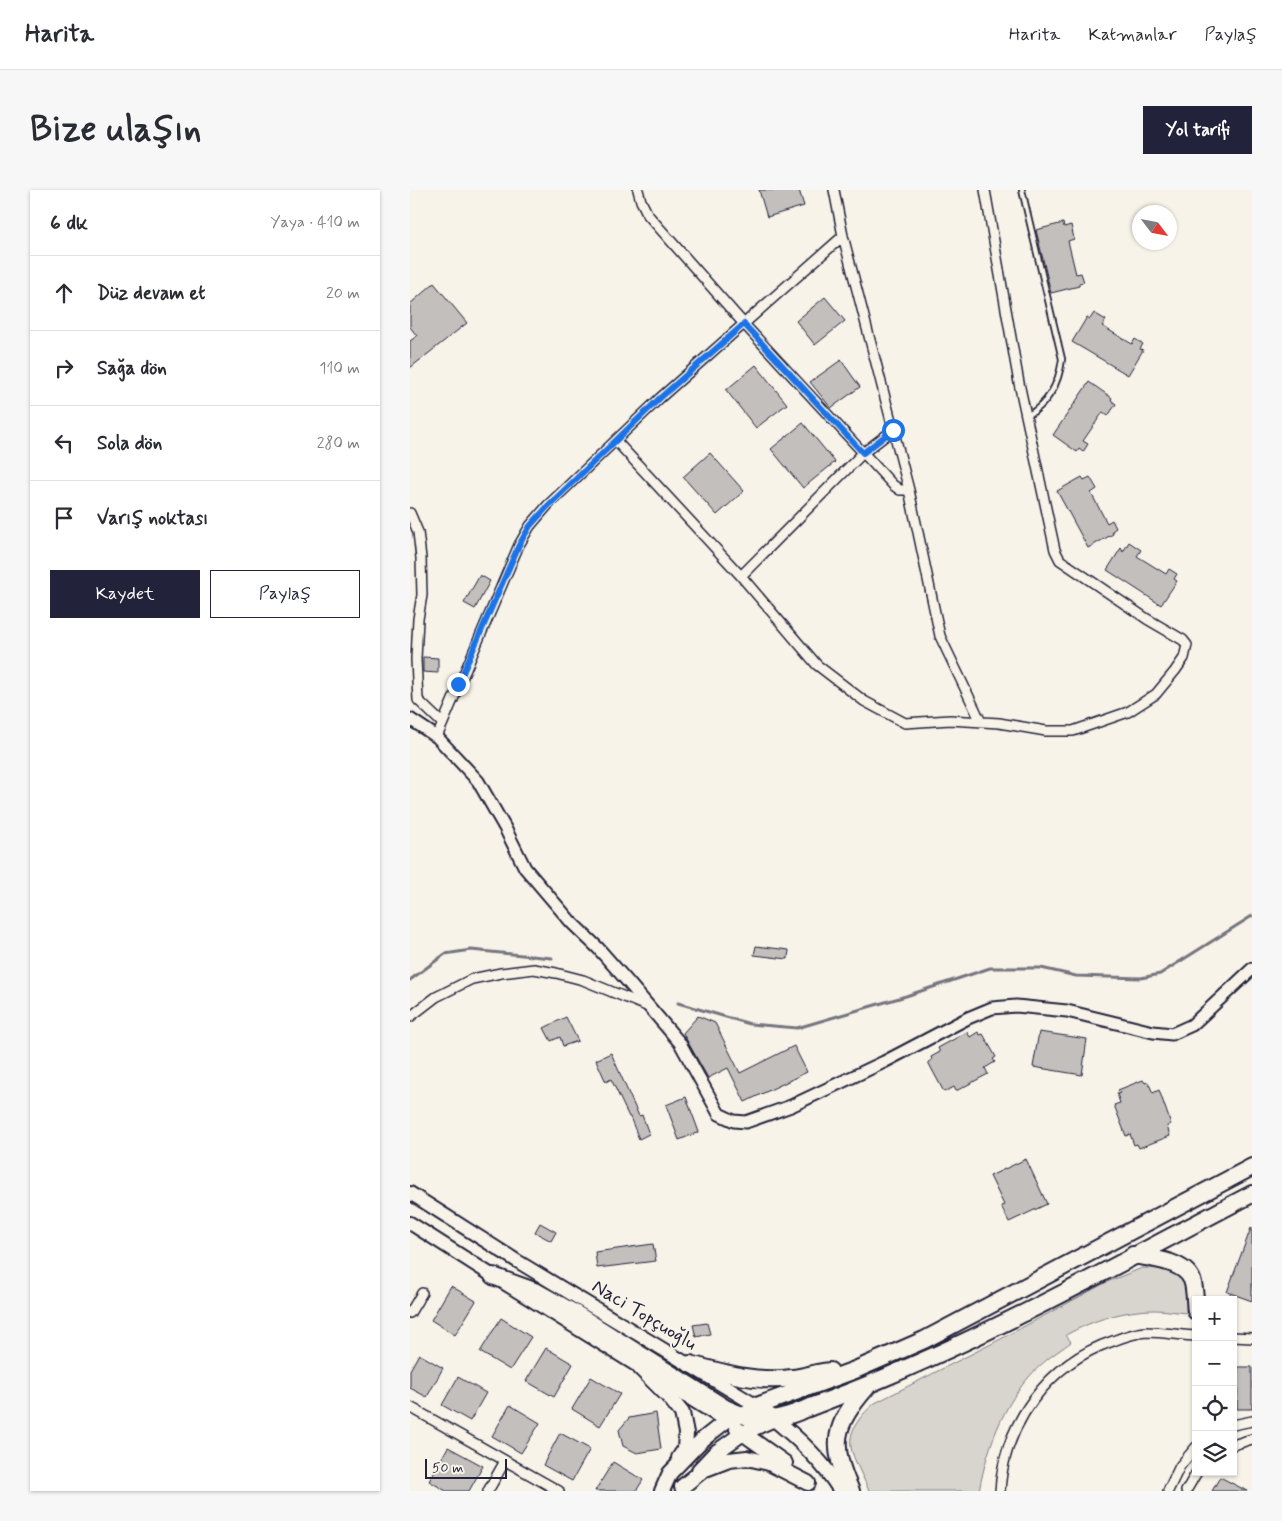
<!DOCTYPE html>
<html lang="tr">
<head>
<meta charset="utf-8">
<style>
  :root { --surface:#fff; --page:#f7f7f7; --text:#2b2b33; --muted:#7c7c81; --line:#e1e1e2; --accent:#22223b }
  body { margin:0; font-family:Mynerve,sans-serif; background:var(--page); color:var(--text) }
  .controls { position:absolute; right:15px; bottom:15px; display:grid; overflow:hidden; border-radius:0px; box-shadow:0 1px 4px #0004 }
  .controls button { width:45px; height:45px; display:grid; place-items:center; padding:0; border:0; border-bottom:1px solid var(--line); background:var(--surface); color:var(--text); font:25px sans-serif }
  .compass { position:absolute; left:722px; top:15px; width:45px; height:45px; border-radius:50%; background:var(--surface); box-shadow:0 1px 4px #0004; rotate:122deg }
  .scale { position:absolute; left:15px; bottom:12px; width:82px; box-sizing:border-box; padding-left:5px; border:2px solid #22223b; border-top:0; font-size:14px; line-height:18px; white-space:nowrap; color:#22223b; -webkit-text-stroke:4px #f7f3e8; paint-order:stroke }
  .stop { position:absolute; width:15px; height:15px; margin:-11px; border:4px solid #1a73e8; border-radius:50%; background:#fff }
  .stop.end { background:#1a73e8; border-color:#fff; box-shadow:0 1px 5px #0008 }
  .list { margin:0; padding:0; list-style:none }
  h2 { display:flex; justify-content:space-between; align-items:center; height:65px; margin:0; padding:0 20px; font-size:21px }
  h2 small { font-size:16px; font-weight:400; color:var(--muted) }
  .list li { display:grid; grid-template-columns:32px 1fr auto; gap:15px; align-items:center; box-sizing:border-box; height:75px; padding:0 20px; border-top:1px solid var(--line) }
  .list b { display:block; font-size:19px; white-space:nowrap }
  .list em { font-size:16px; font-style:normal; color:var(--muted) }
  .actions { display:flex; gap:10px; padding:15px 20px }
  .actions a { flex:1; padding:11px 0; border:1px solid var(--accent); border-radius:0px; text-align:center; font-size:18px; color:var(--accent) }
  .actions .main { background:var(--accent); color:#fff }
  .icon { flex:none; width:28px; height:28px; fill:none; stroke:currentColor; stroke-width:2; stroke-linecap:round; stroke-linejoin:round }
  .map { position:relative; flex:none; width:842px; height:1301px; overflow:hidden; border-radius:0px }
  header { display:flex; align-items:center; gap:30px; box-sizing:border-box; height:70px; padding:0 25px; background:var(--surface); border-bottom:1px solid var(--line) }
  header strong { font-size:24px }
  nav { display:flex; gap:28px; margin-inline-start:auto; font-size:18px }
  .intro { display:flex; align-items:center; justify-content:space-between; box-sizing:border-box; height:120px; padding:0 30px }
  h1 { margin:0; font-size:35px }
  .button { padding:12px 22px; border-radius:0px; background:var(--accent); color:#fff; font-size:18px; font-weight:700 }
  main { display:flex; gap:30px; padding:0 30px }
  aside { flex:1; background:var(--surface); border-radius:0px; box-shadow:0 1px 4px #0004 }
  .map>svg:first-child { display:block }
  .green { fill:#d8d5cf; stroke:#7d7c85 }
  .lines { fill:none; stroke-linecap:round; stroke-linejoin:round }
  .stream { stroke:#76747f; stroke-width:3 }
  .building { fill:#c2bfbd; stroke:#22223b }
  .service-casing { stroke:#22223b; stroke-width:8 }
  .minor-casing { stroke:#22223b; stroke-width:12 }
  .tertiary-casing { stroke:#22223b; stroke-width:15 }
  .secondary-casing { stroke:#22223b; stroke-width:16 }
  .primary-casing { stroke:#22223b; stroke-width:18 }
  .motorway-casing { stroke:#22223b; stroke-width:20 }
  .service { stroke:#f7f3e8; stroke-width:4.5 }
  .minor { stroke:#f7f3e8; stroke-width:9 }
  .tertiary { stroke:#f7f3e8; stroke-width:11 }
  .secondary { stroke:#f7f3e8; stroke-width:12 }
  .primary { stroke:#f7f3e8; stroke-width:14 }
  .motorway { stroke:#f7f3e8; stroke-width:16 }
  .route { stroke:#1a73e8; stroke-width:6 }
  .labels { text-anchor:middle; stroke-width:4; stroke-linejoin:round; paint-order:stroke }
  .street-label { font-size:20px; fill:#22223b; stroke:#f7f3e8 }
</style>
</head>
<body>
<header>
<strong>Harita</strong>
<nav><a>Harita</a><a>Katmanlar</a><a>Paylaş</a></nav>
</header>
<div class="intro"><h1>Bize ulaşın</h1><a class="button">Yol tarifi</a></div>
<main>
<aside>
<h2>6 dk<small>Yaya · 410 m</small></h2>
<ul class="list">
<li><svg class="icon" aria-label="ahead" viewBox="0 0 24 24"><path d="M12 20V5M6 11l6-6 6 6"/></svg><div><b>Düz devam et</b></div><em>20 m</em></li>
<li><svg class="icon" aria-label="right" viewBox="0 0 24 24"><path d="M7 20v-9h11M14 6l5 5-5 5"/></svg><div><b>Sağa dön</b></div><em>110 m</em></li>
<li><svg class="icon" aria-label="left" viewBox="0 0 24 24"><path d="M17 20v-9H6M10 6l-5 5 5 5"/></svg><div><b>Sola dön</b></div><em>280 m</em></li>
<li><svg class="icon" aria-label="arrive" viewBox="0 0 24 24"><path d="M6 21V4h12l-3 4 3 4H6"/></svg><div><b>Varış noktası</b></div></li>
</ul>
<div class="actions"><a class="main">Kaydet</a><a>Paylaş</a></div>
</aside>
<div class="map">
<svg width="842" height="1301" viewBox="0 0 842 1301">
  <rect width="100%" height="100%" fill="#f7f3e8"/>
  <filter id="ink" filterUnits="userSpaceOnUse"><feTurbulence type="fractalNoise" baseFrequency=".02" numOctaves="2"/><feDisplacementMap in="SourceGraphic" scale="10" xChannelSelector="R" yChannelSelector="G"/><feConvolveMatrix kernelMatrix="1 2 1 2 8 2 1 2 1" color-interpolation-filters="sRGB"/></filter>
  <g filter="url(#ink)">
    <path class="green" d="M 732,1078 C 750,1079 764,1079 776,1093 L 776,1123 C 765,1122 755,1120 745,1120 C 714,1120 683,1130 656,1145 L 661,1152 C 652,1159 642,1165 633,1173 C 596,1205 578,1254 569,1301 L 459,1301 C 455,1290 442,1267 441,1257 C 438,1239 453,1223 465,1213 L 585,1152 L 697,1092 Z"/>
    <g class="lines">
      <path class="stream" d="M 0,790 L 35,764 L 61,760 L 142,768
        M 268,813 L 340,834 L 387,838 L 496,806 L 580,778 L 631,778 L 666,786 L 731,788 L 750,784 L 842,726"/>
    </g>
    <path class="building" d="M 349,0 L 389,0 L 394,16 L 357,27 Z
      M 653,33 L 654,37 L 661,35 L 664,49 L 658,51 L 666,84 L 671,83 L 674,92 L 669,93 L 669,96 L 641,103 L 626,40 Z
      M 24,93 L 57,133 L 0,178 L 0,151 L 7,146 L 0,137 L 0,114 Z
      M 415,107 L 435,131 L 405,155 L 386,131 Z
      M 684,123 L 696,130 L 692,136 L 722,154 L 725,149 L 733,154 L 730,159 L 733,160 L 718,185 L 662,152 L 677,127 L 680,129 Z
      M 431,170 L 450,197 L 421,218 L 400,192 Z
      M 346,175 L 377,214 L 346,238 L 316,200 Z
      M 679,192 L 702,208 L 701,210 L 706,214 L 698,226 L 693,222 L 673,251 L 678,254 L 673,262 L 669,259 L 667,262 L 643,245 Z
      M 393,233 L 425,272 L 393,298 L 361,259 Z
      M 300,263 L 334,301 L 307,325 L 273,287 Z
      M 672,287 L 674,290 L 680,287 L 687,299 L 681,303 L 697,333 L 702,330 L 706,338 L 702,341 L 703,344 L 678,358 L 647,301 Z
      M 719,352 L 731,360 L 727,366 L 756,384 L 759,379 L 767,384 L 764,389 L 767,391 L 751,415 L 697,380 L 711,358 L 713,362 Z
      M 70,385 L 80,391 L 65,419 L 54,413 Z
      M 13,467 L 28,468 L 28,483 L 13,482 Z
      M 346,756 L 379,760 L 378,769 L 344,765 Z
      M 288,826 L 305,833 L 330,883 L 384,856 L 397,882 L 335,912 L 318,878 L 298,888 L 275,847 L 273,843 Z
      M 156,827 L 168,851 L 153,856 L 150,847 L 141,851 L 134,838 Z
      M 557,842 L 560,847 L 568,842 L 570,845 L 573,844 L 586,867 L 583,869 L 585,872 L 575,878 L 578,884 L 546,901 L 544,897 L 534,902 L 518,872 L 522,870 L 521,867 L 530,862 L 528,858 Z
      M 629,842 L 677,849 L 672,885 L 623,877 Z
      M 201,863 L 219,904 L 229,926 L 232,925 L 239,944 L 229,949 L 220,927 L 219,927 L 201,889 L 196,892 L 186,870 Z
      M 733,890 L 735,893 L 738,892 L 743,903 L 749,900 L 761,934 L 757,936 L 760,946 L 729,958 L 727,954 L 724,955 L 720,944 L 716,946 L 704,915 L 710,913 L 707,904 L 710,903 L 708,900 Z
      M 276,907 L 289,942 L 269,950 L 256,915 Z
      M 616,969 L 637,1014 L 599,1032 L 591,1016 L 594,1015 L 580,986 Z
      M 130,1033 L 146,1042 L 141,1051 L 125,1042 Z
      M 841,1038 L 842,1038 L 842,1111 L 817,1102 Z
      M 243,1054 L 246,1071 L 187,1078 L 185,1062 Z
      M 41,1096 L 66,1111 L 45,1145 L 21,1130 Z
      M 91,1128 L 121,1147 L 100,1180 L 70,1162 Z
      M 297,1133 L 300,1144 L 286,1147 L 283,1135 Z
      M 136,1158 L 163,1174 L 144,1207 L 116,1191 Z
      M 9,1164 L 33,1178 L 17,1207 L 0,1198 L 0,1180 Z
      M 828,1177 L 842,1177 L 842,1219 L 827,1219 Z
      M 48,1187 L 76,1203 L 60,1231 L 32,1215 Z
      M 181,1187 L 210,1204 L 190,1236 L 162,1219 Z
      M 100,1215 L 130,1233 L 111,1263 L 82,1246 Z
      M 246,1223 L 251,1259 L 227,1263 L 213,1256 L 209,1240 L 219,1228 Z
      M 150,1243 L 180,1259 L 162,1291 L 133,1275 Z
      M 38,1257 L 73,1276 L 59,1301 L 36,1301 L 19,1291 Z
      M 203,1272 L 233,1290 L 226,1301 L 185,1301 Z
      M 810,1287 L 837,1301 L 802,1301 Z"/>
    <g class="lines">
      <g class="service-casing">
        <path id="service" d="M 612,0 L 652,169 C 649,193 638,214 617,226"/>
      </g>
      <g class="minor-casing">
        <path id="minor" d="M 228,0 L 231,11 L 238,25 L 334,134 L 483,295 L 490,300 L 499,300
          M 424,0 L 433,46 L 499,300 L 530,446 L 571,532
          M 206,251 L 331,386 L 407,475 L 454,511 L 495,533 L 540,530 L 589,533 L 636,541 L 663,541 L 718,522 L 746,504 L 765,481 L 774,468 L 777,455 L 773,450 L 737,429 L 650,370 L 645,360 L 609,193 L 575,0
          M 0,323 L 8,342 L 11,368 L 12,405 L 8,429 L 6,469 L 8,510 L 32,533
          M 331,386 L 453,263 L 483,240
          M 27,547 L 109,355 L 120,336 L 138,315 L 250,208 L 433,46
          M 0,827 L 26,807 L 62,789 L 91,783 L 124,779 L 146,783 L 173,790 L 239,817
          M 0,1123 L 12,1103
          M 823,1147 L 842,1148
          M 0,1217 L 149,1301
          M 823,1235 L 842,1231
          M 823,1255 L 842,1249
          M 78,1301 L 95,1271
          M 590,1301 C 594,1234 638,1173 703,1151 C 713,1147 725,1143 736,1142 C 752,1142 770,1145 786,1146
          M 758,1301 L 770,1276 L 786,1257
          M 776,1301 L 787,1282"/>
      </g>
      <g class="tertiary-casing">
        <path id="tertiary" d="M 0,529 L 27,547 L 68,591 L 95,638 L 115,678 L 161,732 L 188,758 L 218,792 L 270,853 L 309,924 L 324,931 L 336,932 L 381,916 L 474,872 L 558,828 L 582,818 L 606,816 L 657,821 L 743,842 L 762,844 L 782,835 L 842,779"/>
      </g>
      <g class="secondary-casing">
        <path id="secondary" d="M 0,1003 L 107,1071 L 347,1216
          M 0,1033 L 83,1086 L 316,1231"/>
      </g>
      <g class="primary-casing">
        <path id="primary" d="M 230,1178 L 259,1207 L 272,1223 L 276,1243 L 275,1259 L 269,1268
          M 359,1225 C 386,1246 413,1271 431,1301
          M 327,1239 L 375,1273
          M 289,1280 L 305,1263 L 333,1243 L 364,1229
          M 272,1297 L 293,1280 L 319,1270 L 337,1268 L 359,1273 L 398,1293
          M 252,1301 L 260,1283 L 292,1250 L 316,1231 L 337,1222"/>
      </g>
      <g class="motorway-casing">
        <path id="motorway" d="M 723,1065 C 740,1068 775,1071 782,1090 C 785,1097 785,1113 786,1121
          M 83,1086 L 127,1102 L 166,1124 L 315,1218 C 331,1225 345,1231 362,1229 C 377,1228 392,1220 406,1215 C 429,1206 453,1197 476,1187 C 602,1134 721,1067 842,1004
          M 280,1174 C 313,1183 348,1193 382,1188 C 395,1187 407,1182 420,1181
          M 347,1216 L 445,1180 L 514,1150 L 842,977
          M 441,1301 C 420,1254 423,1236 457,1197"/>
      </g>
      <use href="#service" class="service"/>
      <use href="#minor" class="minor"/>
      <use href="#tertiary" class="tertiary"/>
      <use href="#secondary" class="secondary"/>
      <use href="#primary" class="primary"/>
      <use href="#motorway" class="motorway"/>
    </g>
  </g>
  <g class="lines" filter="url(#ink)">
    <path class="route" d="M 48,494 L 109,355 L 120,336 L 138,316 L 250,208 L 334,134 L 453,263 L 483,240"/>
  </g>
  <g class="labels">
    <g class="street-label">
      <text transform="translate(235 1124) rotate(31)" y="7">Naci Topçuoğlu</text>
    </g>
  </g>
</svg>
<div class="controls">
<button>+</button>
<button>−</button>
<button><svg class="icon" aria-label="locate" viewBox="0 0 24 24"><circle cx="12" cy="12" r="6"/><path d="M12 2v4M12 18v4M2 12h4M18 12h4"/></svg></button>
<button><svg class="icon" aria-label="layers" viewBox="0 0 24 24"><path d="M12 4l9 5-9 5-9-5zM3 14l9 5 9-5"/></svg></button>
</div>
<svg class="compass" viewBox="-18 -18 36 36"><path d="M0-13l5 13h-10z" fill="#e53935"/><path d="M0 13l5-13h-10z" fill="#7c7c81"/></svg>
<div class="scale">50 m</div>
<div class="stop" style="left:483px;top:240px"></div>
<div class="stop end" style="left:48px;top:494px"></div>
</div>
</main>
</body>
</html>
